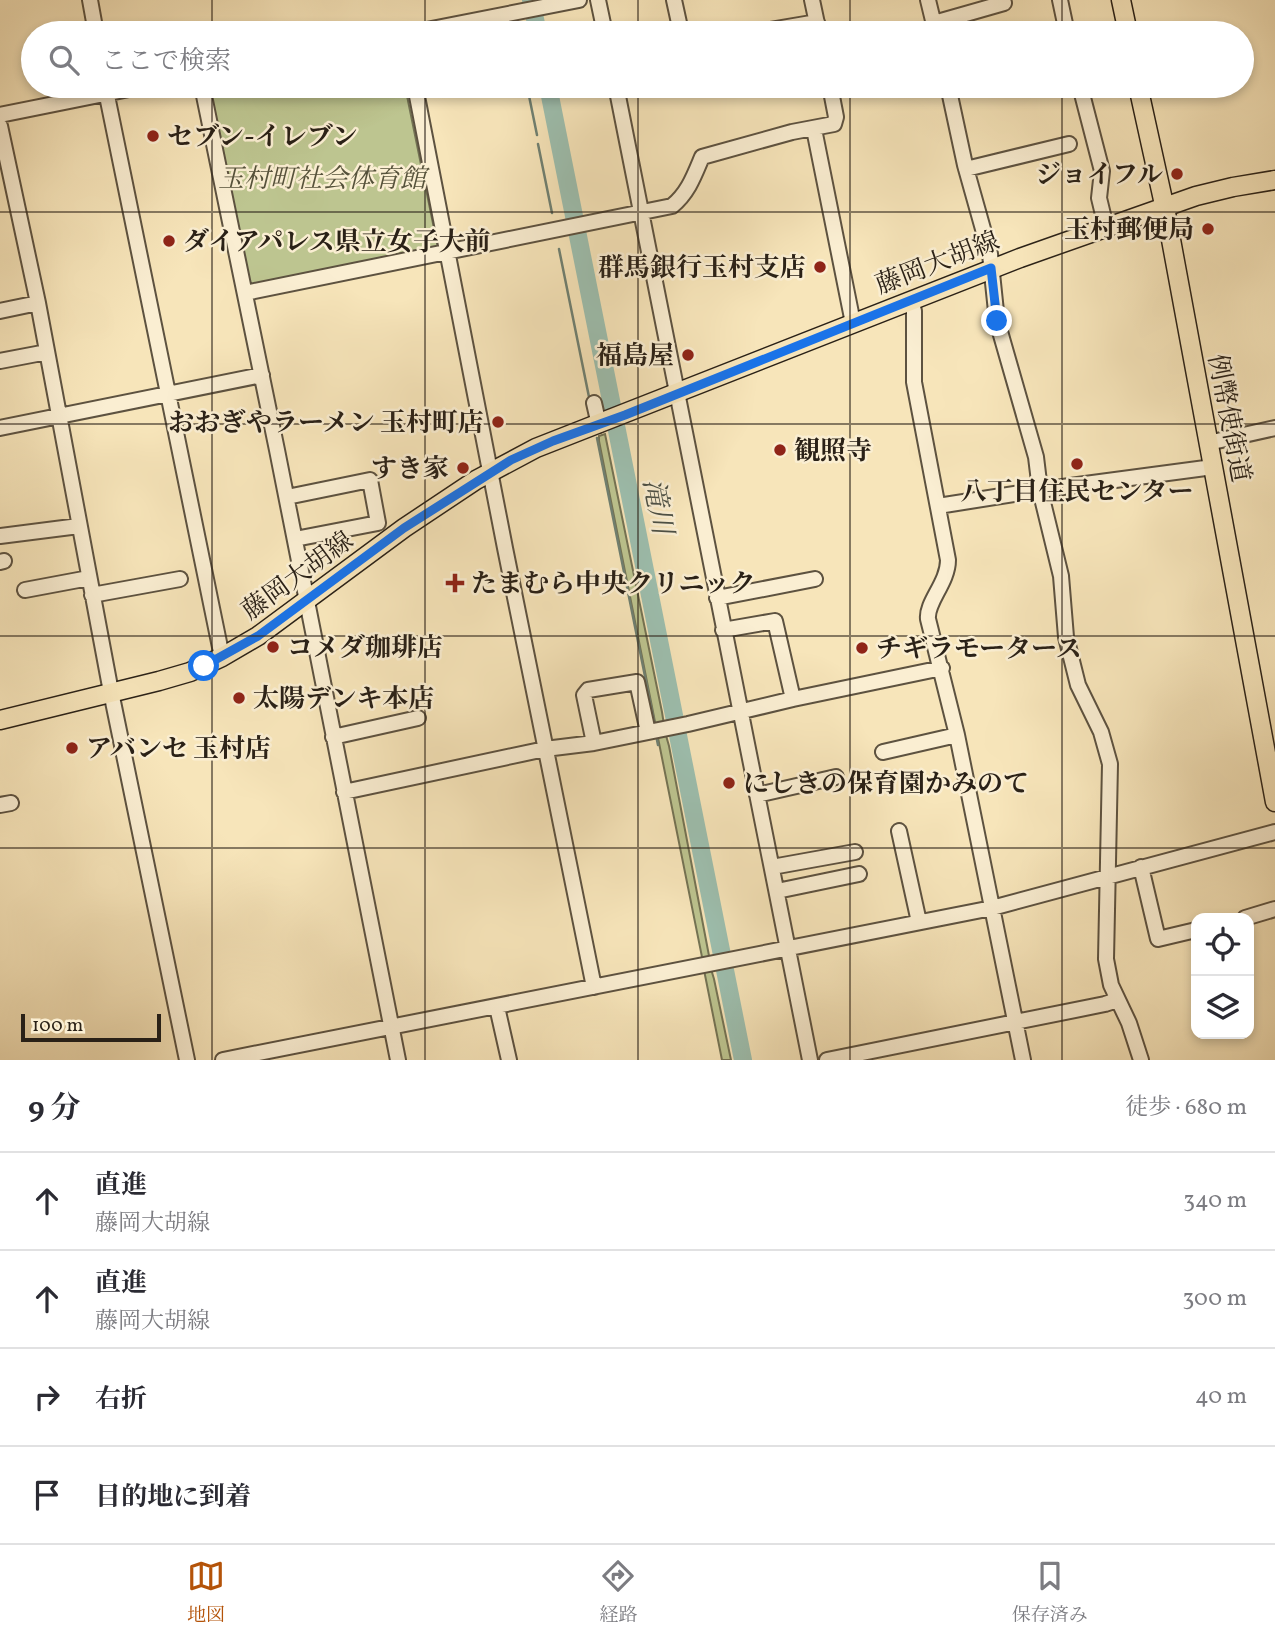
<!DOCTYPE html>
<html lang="ja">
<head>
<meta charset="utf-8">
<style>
  :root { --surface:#fff; --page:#f2f2f3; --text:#2b2b33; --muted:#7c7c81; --line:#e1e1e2; --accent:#b45309 }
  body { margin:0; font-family:Vollkorn,"Noto Serif JP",serif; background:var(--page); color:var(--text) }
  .controls { position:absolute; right:21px; bottom:21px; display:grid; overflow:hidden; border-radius:14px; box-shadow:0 4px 10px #0003 }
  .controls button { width:63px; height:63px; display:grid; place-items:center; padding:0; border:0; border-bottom:2px solid var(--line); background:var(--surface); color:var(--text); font:35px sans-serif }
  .scale { position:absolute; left:21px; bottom:18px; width:140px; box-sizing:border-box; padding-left:7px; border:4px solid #2a2117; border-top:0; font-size:19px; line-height:24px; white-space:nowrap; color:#2a2117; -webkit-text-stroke:5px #faeed2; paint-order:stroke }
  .stop { position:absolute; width:21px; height:21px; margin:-16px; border:5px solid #1a73e8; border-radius:50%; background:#fff }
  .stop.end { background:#1a73e8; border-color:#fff; box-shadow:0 2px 7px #0008 }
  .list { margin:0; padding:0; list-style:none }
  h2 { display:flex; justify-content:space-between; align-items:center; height:91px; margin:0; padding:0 28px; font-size:30px }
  h2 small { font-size:23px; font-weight:400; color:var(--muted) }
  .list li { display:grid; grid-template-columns:46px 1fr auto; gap:21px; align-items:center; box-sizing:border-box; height:98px; padding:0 28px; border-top:2px solid var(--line) }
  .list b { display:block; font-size:26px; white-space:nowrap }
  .list p { margin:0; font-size:23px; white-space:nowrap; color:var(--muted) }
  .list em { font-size:23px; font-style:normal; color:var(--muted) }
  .icon { flex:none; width:38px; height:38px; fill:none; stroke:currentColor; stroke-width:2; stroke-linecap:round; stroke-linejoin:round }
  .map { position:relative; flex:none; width:1275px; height:1060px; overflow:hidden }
  .search { position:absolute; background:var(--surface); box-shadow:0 4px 10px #0003; left:21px; right:21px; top:21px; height:77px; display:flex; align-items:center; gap:18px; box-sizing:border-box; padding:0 24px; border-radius:38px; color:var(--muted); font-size:26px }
  .sheet { height:483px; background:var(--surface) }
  nav { display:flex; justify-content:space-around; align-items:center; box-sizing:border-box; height:98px; border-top:2px solid var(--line); background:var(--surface); font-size:19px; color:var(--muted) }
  nav a { display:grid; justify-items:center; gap:4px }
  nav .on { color:var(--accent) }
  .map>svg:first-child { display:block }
  .green { fill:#bdc590; stroke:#747354; stroke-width:2 }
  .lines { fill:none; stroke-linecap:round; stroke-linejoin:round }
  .stream { stroke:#6f8072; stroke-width:2.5 }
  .river { stroke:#9dbfaf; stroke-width:18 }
  .minor-casing { stroke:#5d5240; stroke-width:18 }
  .major-casing { stroke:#2a2117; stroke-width:21 }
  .minor { stroke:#faeed2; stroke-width:14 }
  .major { stroke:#f7e5ba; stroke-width:18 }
  .route { stroke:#1a73e8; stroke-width:9 }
  .grid { fill:none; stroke:#2a2117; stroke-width:2; stroke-opacity:0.55 }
  .poi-dot { fill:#8f2418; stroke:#faeed2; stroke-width:2.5 }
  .labels { text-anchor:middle; stroke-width:5; stroke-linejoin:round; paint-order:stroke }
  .poi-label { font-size:26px; font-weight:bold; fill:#2a2117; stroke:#faeed2; text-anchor:start }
  .park-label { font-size:26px; font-style:italic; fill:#56523b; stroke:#faeed2 }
  .street-label { font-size:26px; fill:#2a2117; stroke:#faeed2 }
  .water-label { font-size:28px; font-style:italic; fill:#4c5045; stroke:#faeed2 }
</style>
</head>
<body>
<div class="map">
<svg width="1275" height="1060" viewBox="0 0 1275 1060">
  <rect width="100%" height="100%" fill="#f7e5ba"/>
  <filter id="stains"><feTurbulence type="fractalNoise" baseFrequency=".00286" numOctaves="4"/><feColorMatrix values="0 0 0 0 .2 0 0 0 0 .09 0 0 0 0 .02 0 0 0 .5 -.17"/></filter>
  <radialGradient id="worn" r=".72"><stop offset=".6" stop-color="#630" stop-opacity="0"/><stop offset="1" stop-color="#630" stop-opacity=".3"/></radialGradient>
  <path class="green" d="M 208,86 L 405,86 L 438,248 L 249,288 Z
    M 605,434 L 662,712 L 664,725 L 656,727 L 599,441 L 599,436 Z
    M 665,732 L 669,746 L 710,961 L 703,962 L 657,733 Z
    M 711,969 L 714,979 L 731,1060 L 722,1060 L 704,970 Z"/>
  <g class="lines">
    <path class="stream" d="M 527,86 L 537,135
      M 538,144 L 552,213
      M 559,249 L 589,397
      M 597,438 L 655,726
      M 656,735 L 658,745"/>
    <path class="river" d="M 531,0 L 538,33
      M 548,86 L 743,1060"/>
    <g class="minor-casing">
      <path id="minor" d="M 90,0 L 96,33
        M 598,0 L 605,33
        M 812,0 L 819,33
        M 928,0 L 936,33
        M 1060,0 L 1067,33
        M 934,23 L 1004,3
        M 411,33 L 579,0
        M 674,33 L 681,32 L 674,0
        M 753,33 L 817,22
        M 105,86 L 222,657
        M 202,86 L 277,450 L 398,1060
        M 415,86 L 505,548 L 594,987
        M 616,86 L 810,1060
        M 948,86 L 965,165 L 990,254 L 997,321 L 1036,457 L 1040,490 L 1061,576 L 1066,637 L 1078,685 L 1101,732 L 1110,764 L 1106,959 L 1111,985 L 1129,1023 L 1141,1060
        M 1080,86 L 1102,171 L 1099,198 L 1106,227
        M 1006,88 L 1013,86
        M 0,115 L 144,86
        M 0,126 L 38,303 L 111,692 L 187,1060
        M 814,129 L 853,323
        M 966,169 L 1069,144
        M 245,293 L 672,206 C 688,193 694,176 702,157 L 792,132 L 834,124 L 836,117 L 830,86
        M 911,300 L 914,311 L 914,382 L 948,560 C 948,583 926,602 928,619 L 957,735 L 1023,1060
        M 0,311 L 38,303
        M 0,361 L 47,352
        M 594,403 L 599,425
        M 0,428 L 262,375
        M 1208,443 L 1275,428
        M 287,497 L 370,480 L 378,523 L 295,539
        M 938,506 L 1040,490 L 1213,467
        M 0,536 L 79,526
        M 0,562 L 4,561
        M 25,590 L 89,578
        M 92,595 L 180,579
        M 717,598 L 815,579
        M 723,630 L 775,621 L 793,699
        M 333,737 L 418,718
        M 594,743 L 584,695 L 588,690 L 637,682 L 648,732
        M 883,752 L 957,735
        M 344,792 L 545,749 L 594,743 L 688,724 L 793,699 L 942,668
        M 757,795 L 836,777
        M 0,805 L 11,803
        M 899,831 L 919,922
        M 772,867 L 855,852
        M 1141,867 L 1158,939 L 1196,930
        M 777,891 L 859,874
        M 1245,918 L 1275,909
        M 497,1007 L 509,1060
        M 223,1060 L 992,908 L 1275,832
        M 827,1060 L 1105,1004 L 1117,1000"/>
    </g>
    <g class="major-casing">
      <path id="major" d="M 1121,0 L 1128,33
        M 1138,86 L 1167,218 L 1275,802
        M 0,720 L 159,681 L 190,672 L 222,657 L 258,636 L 404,528 L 476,480 L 536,448 L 1020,258 L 1196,196 L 1233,187 L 1275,180"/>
    </g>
    <use href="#minor" class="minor"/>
    <use href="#major" class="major"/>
  </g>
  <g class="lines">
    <path class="route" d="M 204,666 L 258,636 L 404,528 L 511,460 L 553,441 L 625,415 L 991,268 L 997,321"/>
  </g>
  <path class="grid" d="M 212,0 L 212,33M 425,0 L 425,33M 638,0 L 638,33M 850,0 L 850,33M 1062,0 L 1062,33M 212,86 L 212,1060M 425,86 L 425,1060M 638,86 L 638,1060M 850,86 L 850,1060M 1062,86 L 1062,1060M 0,212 L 1275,212M 0,424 L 1275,424M 0,636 L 1275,636M 0,848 L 1275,848"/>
  <g class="poi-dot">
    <circle cx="153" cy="136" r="7"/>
    <circle cx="1177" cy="174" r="7"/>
    <circle cx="1208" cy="229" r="7"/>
    <circle cx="169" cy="241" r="7"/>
    <circle cx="820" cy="267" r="7"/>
    <circle cx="688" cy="355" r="7"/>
    <circle cx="498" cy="422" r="7"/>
    <circle cx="780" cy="450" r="7"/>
    <circle cx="1077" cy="464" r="7"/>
    <circle cx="463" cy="468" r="7"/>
    <path d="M451.5 572.5h7v7h7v7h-7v7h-7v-7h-7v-7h7z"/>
    <circle cx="273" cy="647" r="7"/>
    <circle cx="862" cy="648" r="7"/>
    <circle cx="239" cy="698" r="7"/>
    <circle cx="72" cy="748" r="7"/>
    <circle cx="729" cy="783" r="7"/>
  </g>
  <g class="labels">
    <g class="poi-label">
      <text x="167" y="145">セブン-イレブン</text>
      <text x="1163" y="183" text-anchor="end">ジョイフル</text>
      <text x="1194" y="238" text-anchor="end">玉村郵便局</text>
      <text x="183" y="250">ダイアパレス県立女子大前</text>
      <text x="806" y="276" text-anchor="end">群馬銀行玉村支店</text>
      <text x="674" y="364" text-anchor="end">福島屋</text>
      <text x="484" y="431" text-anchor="end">おおぎやラーメン 玉村町店</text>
      <text x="794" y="459">観照寺</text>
      <text x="449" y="477" text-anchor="end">すき家</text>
      <text x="1077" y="500" text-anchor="middle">八丁目住民センター</text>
      <text x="471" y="592">たまむら中央クリニック</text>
      <text x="287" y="656">コメダ珈琲店</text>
      <text x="876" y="657">チギラモータース</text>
      <text x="253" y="707">太陽デンキ本店</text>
      <text x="86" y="757">アバンセ 玉村店</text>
      <text x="743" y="792">にしきの保育園かみのて</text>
    </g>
    <g class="park-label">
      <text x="322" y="187">玉村町社会体育館</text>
    </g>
    <g class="street-label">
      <text transform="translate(937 262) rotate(-21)" y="9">藤岡大胡線</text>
      <text transform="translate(1230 418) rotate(79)" y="9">例幣使街道</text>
      <text transform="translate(297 575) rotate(-36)" y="9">藤岡大胡線</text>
    </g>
    <g class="water-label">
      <text transform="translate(659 506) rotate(79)" y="10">滝川</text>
    </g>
  </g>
  <rect width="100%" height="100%" filter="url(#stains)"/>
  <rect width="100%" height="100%" fill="url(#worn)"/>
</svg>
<div class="controls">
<button><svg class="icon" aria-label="locate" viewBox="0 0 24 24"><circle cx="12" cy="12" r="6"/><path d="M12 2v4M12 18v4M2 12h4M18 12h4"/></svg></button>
<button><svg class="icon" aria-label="layers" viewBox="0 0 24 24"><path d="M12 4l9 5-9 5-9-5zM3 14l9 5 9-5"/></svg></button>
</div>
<div class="scale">100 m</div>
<div class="stop" style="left:204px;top:666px"></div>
<div class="stop end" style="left:997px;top:321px"></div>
<div class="search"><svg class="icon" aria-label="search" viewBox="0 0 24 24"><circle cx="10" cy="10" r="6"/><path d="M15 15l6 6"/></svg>ここで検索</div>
</div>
<section class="sheet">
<h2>9 分<small>徒歩 · 680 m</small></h2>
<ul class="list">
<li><svg class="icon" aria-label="ahead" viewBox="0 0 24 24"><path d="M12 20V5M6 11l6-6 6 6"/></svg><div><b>直進</b><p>藤岡大胡線</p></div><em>340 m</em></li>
<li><svg class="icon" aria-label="ahead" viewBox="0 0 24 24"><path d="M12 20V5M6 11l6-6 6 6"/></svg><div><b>直進</b><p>藤岡大胡線</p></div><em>300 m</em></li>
<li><svg class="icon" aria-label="right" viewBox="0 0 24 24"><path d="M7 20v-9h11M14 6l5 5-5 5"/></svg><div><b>右折</b></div><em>40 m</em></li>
<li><svg class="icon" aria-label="arrive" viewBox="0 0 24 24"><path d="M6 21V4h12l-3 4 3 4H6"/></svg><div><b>目的地に到着</b></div></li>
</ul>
</section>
<nav>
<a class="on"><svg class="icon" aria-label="map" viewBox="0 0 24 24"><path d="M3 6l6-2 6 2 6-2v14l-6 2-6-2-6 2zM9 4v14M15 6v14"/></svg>地図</a>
<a><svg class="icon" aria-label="directions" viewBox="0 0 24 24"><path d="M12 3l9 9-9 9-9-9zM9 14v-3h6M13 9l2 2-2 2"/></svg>経路</a>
<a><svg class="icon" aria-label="saved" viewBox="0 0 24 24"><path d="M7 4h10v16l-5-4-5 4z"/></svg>保存済み</a>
</nav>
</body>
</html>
